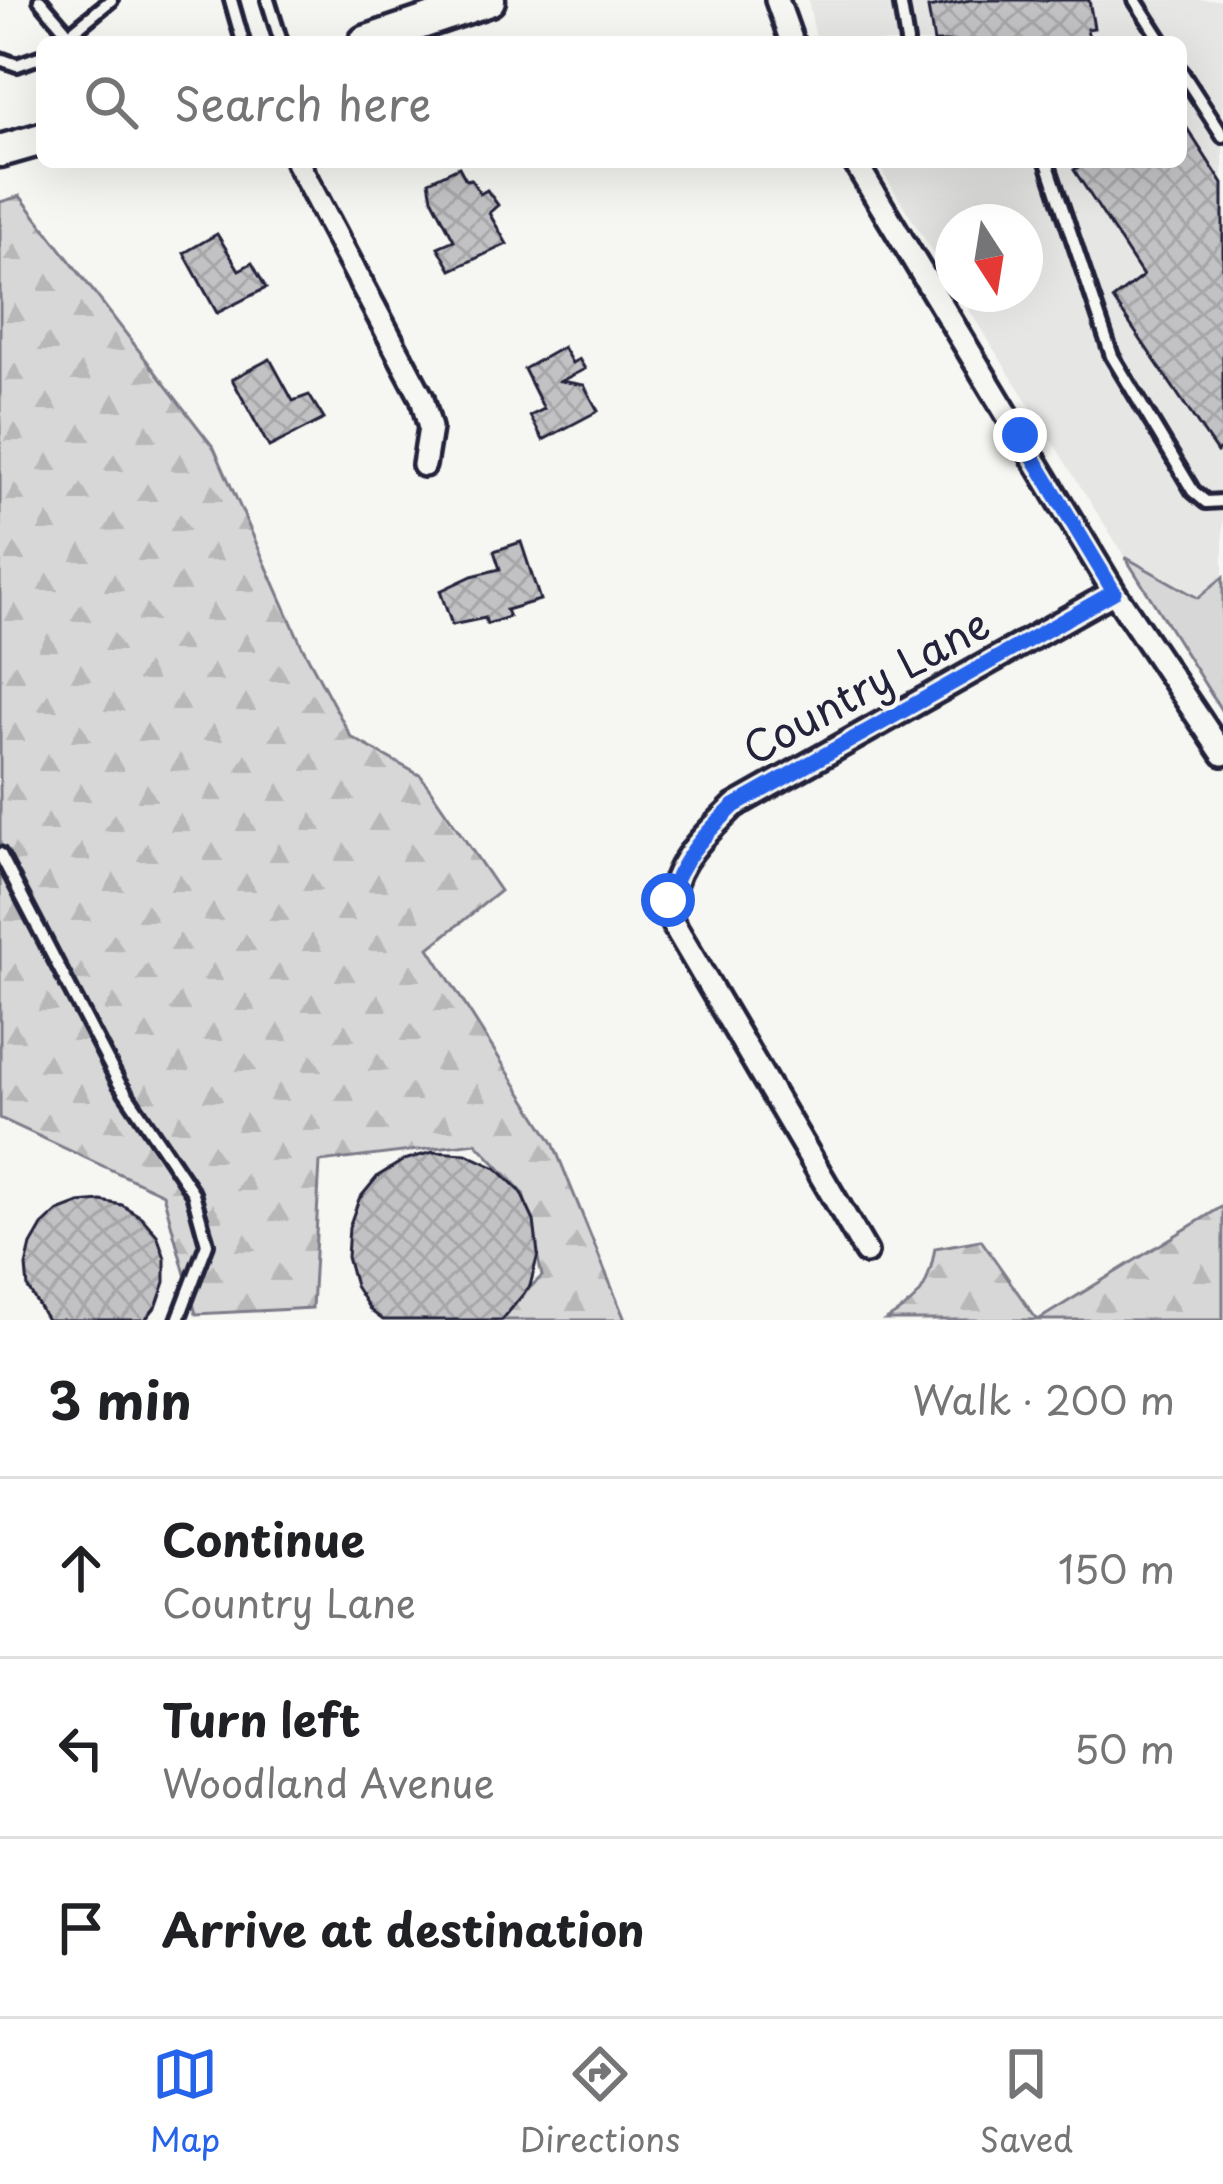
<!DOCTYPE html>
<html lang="en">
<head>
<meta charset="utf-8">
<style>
  :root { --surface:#fff; --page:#f2f2f2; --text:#202124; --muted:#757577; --line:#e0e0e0; --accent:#2563eb }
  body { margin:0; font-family:"Playpen Sans",sans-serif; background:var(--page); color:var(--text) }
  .compass { position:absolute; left:935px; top:204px; width:108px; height:108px; border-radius:50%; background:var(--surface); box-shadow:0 12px 48px #0002; rotate:168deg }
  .stop { position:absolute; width:36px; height:36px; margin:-27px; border:9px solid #2563eb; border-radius:50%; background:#fff }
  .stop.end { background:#2563eb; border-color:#fff; box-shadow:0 3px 12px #0008 }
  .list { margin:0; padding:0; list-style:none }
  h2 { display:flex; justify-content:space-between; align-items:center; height:156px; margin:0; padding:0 48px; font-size:51px }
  h2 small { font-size:39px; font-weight:400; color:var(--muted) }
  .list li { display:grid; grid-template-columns:78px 1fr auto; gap:36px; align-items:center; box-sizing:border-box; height:180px; padding:0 48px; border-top:3px solid var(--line) }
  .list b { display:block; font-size:45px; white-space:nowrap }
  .list p { margin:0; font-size:39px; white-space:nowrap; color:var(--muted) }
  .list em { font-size:39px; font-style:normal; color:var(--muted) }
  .icon { flex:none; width:66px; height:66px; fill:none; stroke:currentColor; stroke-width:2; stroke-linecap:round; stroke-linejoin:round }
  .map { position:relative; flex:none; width:1223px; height:1320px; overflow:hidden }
  .search { position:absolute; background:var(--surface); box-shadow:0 12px 48px #0002; left:36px; right:36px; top:36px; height:132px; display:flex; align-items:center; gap:30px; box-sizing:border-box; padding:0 42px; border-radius:18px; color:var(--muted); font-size:45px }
  .sheet { height:696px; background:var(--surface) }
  nav { display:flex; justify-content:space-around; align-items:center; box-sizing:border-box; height:168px; border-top:3px solid var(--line); background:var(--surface); font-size:33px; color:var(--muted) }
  nav a { display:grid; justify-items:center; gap:6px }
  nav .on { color:var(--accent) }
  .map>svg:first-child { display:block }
  .built { fill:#e6e6e4 }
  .forest { fill:url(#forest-firs); stroke:#7c7c89; stroke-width:3 }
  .park { fill:#d7d7d7; stroke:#7c7c89; stroke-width:3 }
  .building { fill:url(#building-cross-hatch); stroke:#22223b; stroke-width:3 }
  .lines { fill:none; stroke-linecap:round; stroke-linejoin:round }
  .service-casing { stroke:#22223b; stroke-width:20 }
  .minor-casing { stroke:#22223b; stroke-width:30 }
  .secondary-casing { stroke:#22223b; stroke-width:39 }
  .service { stroke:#f6f6f2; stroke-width:10 }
  .minor { stroke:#f6f6f2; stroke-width:21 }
  .secondary { stroke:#f6f6f2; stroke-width:30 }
  .route { stroke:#2563eb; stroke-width:15 }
  .labels { text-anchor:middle; stroke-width:9; stroke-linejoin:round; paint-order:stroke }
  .street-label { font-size:42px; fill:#22223b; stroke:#f6f6f2 }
</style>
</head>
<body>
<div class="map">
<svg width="1223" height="1320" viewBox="0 0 1223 1320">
  <defs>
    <pattern id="forest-firs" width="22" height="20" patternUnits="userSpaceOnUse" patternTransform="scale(3)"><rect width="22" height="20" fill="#d7d7d7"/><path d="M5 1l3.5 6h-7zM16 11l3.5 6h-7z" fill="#b8b8b9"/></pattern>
    <pattern id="building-cross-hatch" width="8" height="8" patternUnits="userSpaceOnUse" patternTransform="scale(3)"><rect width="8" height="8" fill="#c2c2c4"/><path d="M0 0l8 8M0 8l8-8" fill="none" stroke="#a6a6a9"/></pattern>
  </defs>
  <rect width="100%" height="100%" fill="#f6f6f2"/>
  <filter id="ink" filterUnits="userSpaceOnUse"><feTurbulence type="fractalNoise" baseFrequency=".00833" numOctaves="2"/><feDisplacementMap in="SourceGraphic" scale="24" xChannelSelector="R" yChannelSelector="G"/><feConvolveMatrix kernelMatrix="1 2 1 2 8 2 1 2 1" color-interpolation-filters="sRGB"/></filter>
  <g filter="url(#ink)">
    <path class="built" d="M 808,0 L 1223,0 L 1223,577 L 1198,598 L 1125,557 L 959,294 L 1025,294 L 1025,222 L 953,222 L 953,284 L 876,162 L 1181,162 L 1181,42 L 817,42 Z"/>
    <path class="forest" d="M 20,196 L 214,448 L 302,646 L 351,737 L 421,776 L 500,891 L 429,948 L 553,1143 L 625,1320 L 497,1320 L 542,1276 L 523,1193 L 476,1143 L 320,1162 L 312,1308 L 196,1314 L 163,1194 L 0,1118 L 0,202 Z
      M 1223,1206 L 1223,1320 L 1038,1320 Z
      M 981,1240 L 1037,1320 L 886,1320 C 921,1299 928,1289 935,1248 Z"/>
    <path class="park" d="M 1125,557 L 1198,598 L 1223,577 L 1223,713 Z"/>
    <path class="building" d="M 970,0 L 1089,0 L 1094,28 L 1087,29 L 1090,42 L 934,42 L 928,8 Z
      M 1181,119 L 1223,184 L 1223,447 L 1217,452 L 1113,299 L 1143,276 L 1074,170 L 1085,162 L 1181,162 Z
      M 459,167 L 466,180 L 471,179 L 480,194 L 487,190 L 498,205 L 489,213 L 507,244 L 451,270 L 438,247 L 454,240 L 432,198 L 429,181 Z
      M 217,234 L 239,270 L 252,263 L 266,288 L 217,313 L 184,253 Z
      M 563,347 L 572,363 L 579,359 L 585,369 L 561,381 L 584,385 L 598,411 L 543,440 L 530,416 L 544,409 L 524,369 Z
      M 270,359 L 293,401 L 309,395 L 324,419 L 269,447 L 232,379 Z
      M 521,542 L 540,600 L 506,610 L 509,617 L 487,624 L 485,618 L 452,625 L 440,591 L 472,576 L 500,569 L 494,551 Z
      M 433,1152 L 466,1154 L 496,1168 L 520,1191 L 534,1221 L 538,1254 L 530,1286 L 502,1320 L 383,1320 L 371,1311 L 355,1286 L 347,1257 L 349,1227 L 359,1199 L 378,1176 L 404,1160 Z
      M 101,1201 L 122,1205 L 141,1217 L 157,1235 L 165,1258 L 165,1282 L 157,1305 L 145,1320 L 47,1320 L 28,1288 L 26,1266 L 31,1245 L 42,1226 L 58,1211 L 79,1203 Z"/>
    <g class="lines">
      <g class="service-casing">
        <path id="service" d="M 40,0 L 69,34
          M 231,0 L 243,42
          M 268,0 L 281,42
          M 900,0 L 907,42
          M 1135,0 L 1162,42
          M 60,42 L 111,0
          M 0,59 L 17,65 L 42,56
          M 1181,71 L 1223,136
          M 1047,162 L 1112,356 L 1193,491 L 1206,502 L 1223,501
          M 0,854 L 119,1083 L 193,1193 L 207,1244 L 178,1320"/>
      </g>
      <g class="minor-casing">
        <path id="minor" d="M 777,0 L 792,42
          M 297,162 L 422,398 L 430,428 L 424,465
          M 855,162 L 1114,592 L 1223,754
          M 866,1252 L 672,922 C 663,872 701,839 734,806 L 1114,592"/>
      </g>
      <g class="secondary-casing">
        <path id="secondary" d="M 365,42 L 489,0
          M 0,151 L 42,139"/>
      </g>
      <use href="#service" class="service"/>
      <use href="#minor" class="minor"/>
      <use href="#secondary" class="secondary"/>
    </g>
  </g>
  <g class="lines" filter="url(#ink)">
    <path class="route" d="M 668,900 C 680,860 705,834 734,806 L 1114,592 L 1020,435"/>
  </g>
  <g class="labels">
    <g class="street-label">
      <text transform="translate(866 687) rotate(-29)" y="15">Country Lane</text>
    </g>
  </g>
</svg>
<svg class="compass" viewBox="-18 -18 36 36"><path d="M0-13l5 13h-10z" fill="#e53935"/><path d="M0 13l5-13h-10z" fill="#757577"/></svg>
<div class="stop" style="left:668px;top:900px"></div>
<div class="stop end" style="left:1020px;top:435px"></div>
<div class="search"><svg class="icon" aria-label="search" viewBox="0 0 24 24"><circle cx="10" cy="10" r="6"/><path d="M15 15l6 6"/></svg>Search here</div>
</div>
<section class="sheet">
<h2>3 min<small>Walk · 200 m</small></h2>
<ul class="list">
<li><svg class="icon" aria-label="ahead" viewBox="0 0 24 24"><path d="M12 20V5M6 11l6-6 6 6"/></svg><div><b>Continue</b><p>Country Lane</p></div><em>150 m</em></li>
<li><svg class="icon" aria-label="left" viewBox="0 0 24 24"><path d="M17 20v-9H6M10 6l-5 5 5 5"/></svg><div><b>Turn left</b><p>Woodland Avenue</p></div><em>50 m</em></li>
<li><svg class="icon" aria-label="arrive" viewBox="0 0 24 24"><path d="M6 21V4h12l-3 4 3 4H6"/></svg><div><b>Arrive at destination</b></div></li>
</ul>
</section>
<nav>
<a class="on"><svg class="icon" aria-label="map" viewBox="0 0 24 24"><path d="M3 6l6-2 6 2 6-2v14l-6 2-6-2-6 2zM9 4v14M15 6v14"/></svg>Map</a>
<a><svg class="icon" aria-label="directions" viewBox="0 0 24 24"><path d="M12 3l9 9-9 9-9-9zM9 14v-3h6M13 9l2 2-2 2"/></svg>Directions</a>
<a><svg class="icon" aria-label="saved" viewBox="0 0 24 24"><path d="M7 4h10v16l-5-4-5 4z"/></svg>Saved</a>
</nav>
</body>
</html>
